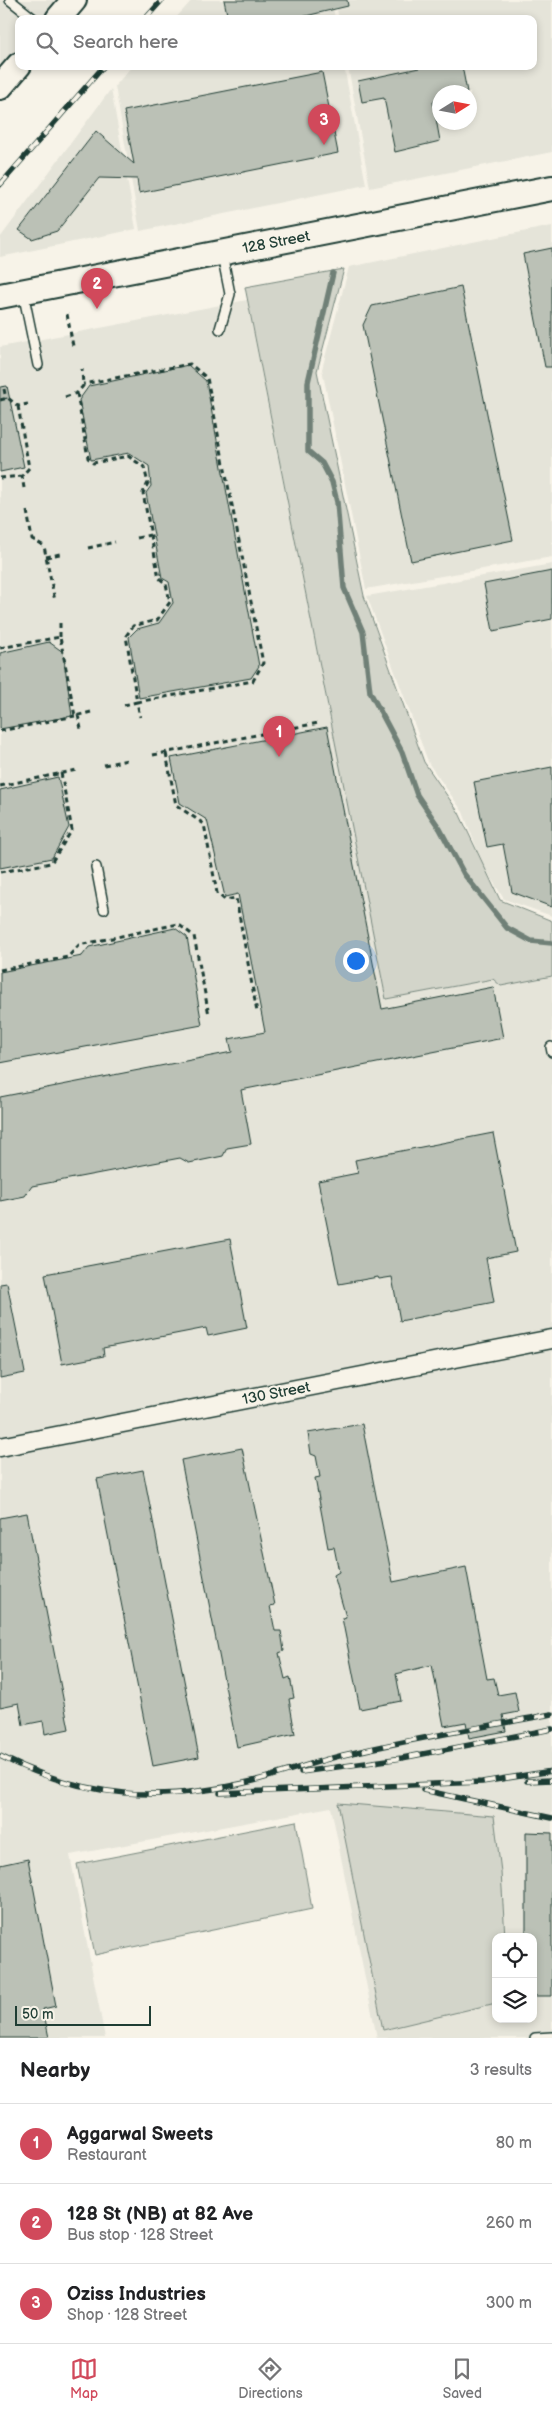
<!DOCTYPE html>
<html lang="en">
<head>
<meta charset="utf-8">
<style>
  :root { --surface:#fff; --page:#f6f6f6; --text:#202124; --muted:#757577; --line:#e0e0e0; --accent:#d1495b }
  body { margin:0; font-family:"Balsamiq Sans",sans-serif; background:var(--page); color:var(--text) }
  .controls { position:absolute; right:15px; bottom:15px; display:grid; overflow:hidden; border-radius:10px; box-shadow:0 2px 8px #0003 }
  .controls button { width:45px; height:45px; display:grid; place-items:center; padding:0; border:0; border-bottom:1px solid var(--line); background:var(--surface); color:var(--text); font:25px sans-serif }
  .compass { position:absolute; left:432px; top:85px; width:45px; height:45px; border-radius:50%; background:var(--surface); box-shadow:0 2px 8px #0003; rotate:79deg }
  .scale { position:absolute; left:15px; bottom:12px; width:136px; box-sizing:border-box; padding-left:5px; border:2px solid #1f3d34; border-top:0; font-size:14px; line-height:18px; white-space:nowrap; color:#1f3d34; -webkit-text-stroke:4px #f7f3e8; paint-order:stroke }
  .you { position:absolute; left:355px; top:960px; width:18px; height:18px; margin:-12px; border:4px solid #fff; border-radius:50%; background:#1a73e8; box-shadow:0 0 0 8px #1a73e833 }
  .badge { display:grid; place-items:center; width:32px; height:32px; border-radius:50%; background:var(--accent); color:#fff; font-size:16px; font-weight:700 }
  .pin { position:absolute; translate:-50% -41px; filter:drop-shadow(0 1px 2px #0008) }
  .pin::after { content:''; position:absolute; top:26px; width:18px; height:15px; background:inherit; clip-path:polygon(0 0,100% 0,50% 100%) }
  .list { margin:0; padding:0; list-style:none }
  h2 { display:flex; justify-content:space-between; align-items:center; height:65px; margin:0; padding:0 20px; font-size:21px }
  h2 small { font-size:16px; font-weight:400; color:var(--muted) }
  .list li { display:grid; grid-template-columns:32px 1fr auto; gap:15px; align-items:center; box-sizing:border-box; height:80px; padding:0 20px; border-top:1px solid var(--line) }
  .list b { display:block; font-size:19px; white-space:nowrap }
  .list p { margin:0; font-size:16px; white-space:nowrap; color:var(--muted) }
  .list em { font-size:16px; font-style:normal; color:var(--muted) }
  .icon { flex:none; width:28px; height:28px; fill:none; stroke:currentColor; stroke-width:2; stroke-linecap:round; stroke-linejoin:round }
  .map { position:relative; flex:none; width:552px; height:2038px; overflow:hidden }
  .search { position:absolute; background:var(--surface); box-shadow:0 2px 8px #0003; left:15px; right:15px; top:15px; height:55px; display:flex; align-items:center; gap:12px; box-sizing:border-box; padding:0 18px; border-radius:10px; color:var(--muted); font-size:19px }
  .sheet { height:305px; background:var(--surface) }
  nav { display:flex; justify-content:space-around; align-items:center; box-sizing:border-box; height:70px; border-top:1px solid var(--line); background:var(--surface); font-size:14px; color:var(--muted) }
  nav a { display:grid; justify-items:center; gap:2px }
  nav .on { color:var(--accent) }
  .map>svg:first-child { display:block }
  .built { fill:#e5e4d9; fill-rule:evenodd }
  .green { fill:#d3d5ca; stroke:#79897f }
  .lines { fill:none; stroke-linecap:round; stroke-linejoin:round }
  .stream { stroke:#6f8077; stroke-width:5.5 }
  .building { fill:#bbc1b6; stroke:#1f3d34 }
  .lane-casing { stroke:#1f3d34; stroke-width:12 }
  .street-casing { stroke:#1f3d34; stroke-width:21 }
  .secondary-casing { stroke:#1f3d34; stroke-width:28 }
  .path { stroke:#1f3d34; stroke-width:3; stroke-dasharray:5 4; stroke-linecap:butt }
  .lane { stroke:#f7f3e8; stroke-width:9 }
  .street { stroke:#f7f3e8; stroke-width:18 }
  .secondary { stroke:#f7f3e8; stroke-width:24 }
  .rail-casing { stroke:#1f3d34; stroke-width:5.5 }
  .rail { stroke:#f7f3e8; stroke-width:4; stroke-dasharray:11; stroke-linecap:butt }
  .labels { text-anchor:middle; stroke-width:4; stroke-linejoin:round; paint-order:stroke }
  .street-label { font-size:15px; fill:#1f3d34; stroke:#f7f3e8 }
</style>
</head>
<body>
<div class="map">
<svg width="552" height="2038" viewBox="0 0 552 2038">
  <rect width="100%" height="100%" fill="#f7f3e8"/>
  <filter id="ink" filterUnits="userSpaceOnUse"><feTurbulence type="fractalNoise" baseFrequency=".02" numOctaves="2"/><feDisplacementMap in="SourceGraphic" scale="10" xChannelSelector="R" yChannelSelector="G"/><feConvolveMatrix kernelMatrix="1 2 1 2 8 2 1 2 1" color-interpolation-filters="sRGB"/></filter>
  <g filter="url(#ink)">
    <path class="built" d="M 0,0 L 75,0 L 56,19 L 19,19 L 19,55 L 0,74 Z
      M 192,0 L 332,0 L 335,19 L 175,19 Z
      M 335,0 L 552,0 L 552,152 L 370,188 L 348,66 L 533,66 L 533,19 L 339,19 ZM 440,92 L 470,92 L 470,122 L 440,122 Z
      M 132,66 L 344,66 L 366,185 L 140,231 L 115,86 Z
      M 111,89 L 136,229 L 0,257 L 0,238 Z
      M 552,226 L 552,557 L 366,589 L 322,369 L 349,267 Z
      M 247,300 L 386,999 L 493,979 L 501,986 L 552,976 L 552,2038 L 377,2038 L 331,1807 L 70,1855 L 105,2038 L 0,2038 L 0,347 ZM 496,1937 L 533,1937 L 533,2019 L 496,2019 Z
      M 552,564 L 552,916 L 504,899 L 483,865 L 463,812 L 429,764 L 367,596 Z"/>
    <path class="green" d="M 344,269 L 317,371 L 364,596 L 424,762 L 459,813 L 500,900 L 552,921 L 552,976 L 501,986 L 493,979 L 386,999 L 245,287 Z
      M 338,1803 L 494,1816 L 501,1872 L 505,1937 L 496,1937 L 496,2003 L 383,2030 Z
      M 296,1821 L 312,1909 L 95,1955 L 77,1864 Z"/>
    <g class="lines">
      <path class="stream" d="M 333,273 L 308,382 L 308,451 L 322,463 L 332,482 L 337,502 L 344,588 L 363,632 L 370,692 L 402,752 L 417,795 L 440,829 L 464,874 L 507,928 L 531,941 L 552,943"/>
    </g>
    <path class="building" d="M 224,0 L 347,0 L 348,6 L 293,19 L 228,19 Z
      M 419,66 L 462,66 L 467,92 L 440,92 L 440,101 L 433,102 L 440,141 L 395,152 L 384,98 L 362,102 L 358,81 L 419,68 Z
      M 322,72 L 338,153 L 139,193 L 137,179 L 99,178 L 57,231 L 32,239 L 19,230 L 96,131 L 134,164 L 124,111 Z
      M 552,248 L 552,367 L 545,367 L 523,254 Z
      M 461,287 L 513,540 L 411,561 L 363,325 L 372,306 Z
      M 188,365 L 206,381 L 259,666 L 251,678 L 139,698 L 129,637 L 137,629 L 159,623 L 173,603 L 169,582 L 162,578 L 146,493 L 151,486 L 149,466 L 129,453 L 91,460 L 79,400 L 89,386 Z
      M 7,386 L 24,467 L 0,472 L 0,387 Z
      M 552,571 L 552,619 L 493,631 L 484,584 Z
      M 49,642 L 63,652 L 72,716 L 0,729 L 0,653 Z
      M 327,727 L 382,1009 L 493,987 L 503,1038 L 241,1090 L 251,1144 L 227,1148 L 223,1156 L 189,1163 L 180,1158 L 32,1186 L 25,1196 L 0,1201 L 0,1097 L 232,1052 L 229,1039 L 265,1032 L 238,894 L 225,897 L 207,820 L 180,803 L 171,758 Z
      M 552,767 L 552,907 L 512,892 L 503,844 L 487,847 L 474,782 Z
      M 58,777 L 69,827 L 52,858 L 0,868 L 0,790 Z
      M 175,928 L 187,937 L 202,1025 L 0,1063 L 0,972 L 82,956 L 89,947 Z
      M 493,1133 L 516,1252 L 486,1258 L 494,1302 L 400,1321 L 392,1277 L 379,1279 L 378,1277 L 339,1284 L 318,1181 L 358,1173 L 355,1160 Z
      M 230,1239 L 247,1328 L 208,1336 L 206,1328 L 103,1348 L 104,1356 L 62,1364 L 45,1274 Z
      M 7,1283 L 25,1373 L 0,1378 L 0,1284 Z
      M 362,1424 L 393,1582 L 466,1567 L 487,1679 L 494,1678 L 498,1695 L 515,1692 L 519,1712 L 503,1715 L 506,1731 L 469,1738 L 466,1722 L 444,1726 L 432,1665 L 396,1674 L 401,1701 L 360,1709 L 342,1618 L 346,1617 L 334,1575 L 339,1572 L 334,1547 L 328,1548 L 315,1478 L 320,1477 L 316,1456 L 311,1454 L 308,1433 Z
      M 242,1448 L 275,1605 L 270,1606 L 275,1631 L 281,1631 L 284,1651 L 279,1653 L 285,1679 L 290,1677 L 294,1698 L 289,1699 L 295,1734 L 237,1747 L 181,1460 Z
      M 143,1470 L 199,1757 L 153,1766 L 97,1479 Z
      M 27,1513 L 69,1729 L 45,1734 L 43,1721 L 23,1725 L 19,1703 L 0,1707 L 0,1518 Z
      M 526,1832 L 552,1833 L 552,1996 L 533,1996 L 533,1937 L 526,1937 Z
      M 28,1859 L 56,2006 L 43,2009 L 49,2038 L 0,2038 L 0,1865 Z"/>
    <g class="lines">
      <g class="lane-casing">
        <path id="lane" d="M 10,0 L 34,19
          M 23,292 L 38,365
          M 220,329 L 230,294 L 222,254
          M 96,867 L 104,909
          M 551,1047 L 552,1052
          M 535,2038 L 552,2037"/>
      </g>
      <g class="street-casing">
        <path id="street" d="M 0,1447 L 552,1339"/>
      </g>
      <g class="secondary-casing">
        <path id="secondary" d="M 58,19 L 74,0
          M 0,87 L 19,65
          M 0,296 L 552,188"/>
      </g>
      <path class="path" d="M 67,314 L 73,346
        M 4,389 L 6,399
        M 77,393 L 88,458 L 93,463 L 128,456 L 144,467 L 148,483 L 143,493 L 159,578 L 166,584 L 170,602 L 157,620 L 133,626 L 126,636 L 137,702 L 253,681 L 263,663 L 207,378 L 190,364 L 83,384
        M 65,397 L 77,393 L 83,386 L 82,369
        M 0,400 L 8,398 L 18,406 L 28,404
        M 18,406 L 29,468 L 22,476 L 24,488
        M 0,478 L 22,476
        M 27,511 L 32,539 L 44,546 L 55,601
        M 137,538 L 150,535
        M 88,548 L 115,542
        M 46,557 L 60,554
        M 60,623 L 60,637
        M 0,648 L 60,637 L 75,716 L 91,712
        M 124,705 L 137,702 L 140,717
        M 78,715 L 81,729
        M 0,731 L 75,716
        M 166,753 L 176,805 L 204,824 L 217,893 L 225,900 L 236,898 L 257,1012
        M 153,755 L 318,723
        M 104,765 L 127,760
        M 0,786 L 77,770
        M 0,872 L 51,863 L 72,830 L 61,773
        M 0,970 L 68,957 L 79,945 L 178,924 L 194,936 L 209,1015"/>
      <use href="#lane" class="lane"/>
      <use href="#street" class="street"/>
      <use href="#secondary" class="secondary"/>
      <g class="rail-casing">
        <path id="rail" d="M 145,19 L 162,0
          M 0,185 L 104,66
          M 0,1756 C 86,1799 161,1803 253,1781 C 285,1773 316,1761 348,1754 C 415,1738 484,1727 552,1714
          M 301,1772 L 402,1758 L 552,1729
          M 527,1781 L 552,1780
          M 423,1790 L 552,1818
          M 220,1793 L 482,1782 L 552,1771"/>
      </g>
      <use href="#rail" class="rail"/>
    </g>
  </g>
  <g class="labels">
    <g class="street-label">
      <text transform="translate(276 242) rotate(-11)" y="5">128 Street</text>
      <text transform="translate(276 1393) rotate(-11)" y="5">130 Street</text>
    </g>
  </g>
</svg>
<div class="controls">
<button><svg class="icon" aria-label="locate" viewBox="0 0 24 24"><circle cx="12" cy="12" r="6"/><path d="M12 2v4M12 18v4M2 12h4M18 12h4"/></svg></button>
<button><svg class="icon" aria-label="layers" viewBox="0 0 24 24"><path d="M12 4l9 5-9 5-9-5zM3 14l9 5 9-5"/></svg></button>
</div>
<svg class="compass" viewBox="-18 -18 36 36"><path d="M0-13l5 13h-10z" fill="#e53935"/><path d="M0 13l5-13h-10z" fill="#757577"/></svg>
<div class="scale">50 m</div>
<div class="you"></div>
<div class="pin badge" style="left:279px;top:757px">1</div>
<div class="pin badge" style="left:97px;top:309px">2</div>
<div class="pin badge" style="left:324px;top:145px">3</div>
<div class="search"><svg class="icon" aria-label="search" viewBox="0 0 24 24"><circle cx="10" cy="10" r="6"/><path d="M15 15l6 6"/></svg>Search here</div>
</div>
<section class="sheet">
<h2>Nearby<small>3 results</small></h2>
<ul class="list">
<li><span class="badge">1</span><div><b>Aggarwal Sweets</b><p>Restaurant</p></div><em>80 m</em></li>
<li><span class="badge">2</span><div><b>128 St (NB) at 82 Ave</b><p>Bus stop · 128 Street</p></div><em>260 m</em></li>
<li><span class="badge">3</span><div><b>Oziss Industries</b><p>Shop · 128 Street</p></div><em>300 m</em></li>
</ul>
</section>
<nav>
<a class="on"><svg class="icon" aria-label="map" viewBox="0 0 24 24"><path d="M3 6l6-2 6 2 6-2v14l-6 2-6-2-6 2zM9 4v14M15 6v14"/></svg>Map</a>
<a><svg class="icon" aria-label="directions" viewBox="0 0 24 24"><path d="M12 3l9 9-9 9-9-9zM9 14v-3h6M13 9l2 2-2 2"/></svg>Directions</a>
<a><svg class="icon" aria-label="saved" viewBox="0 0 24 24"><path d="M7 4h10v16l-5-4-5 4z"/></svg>Saved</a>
</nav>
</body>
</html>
